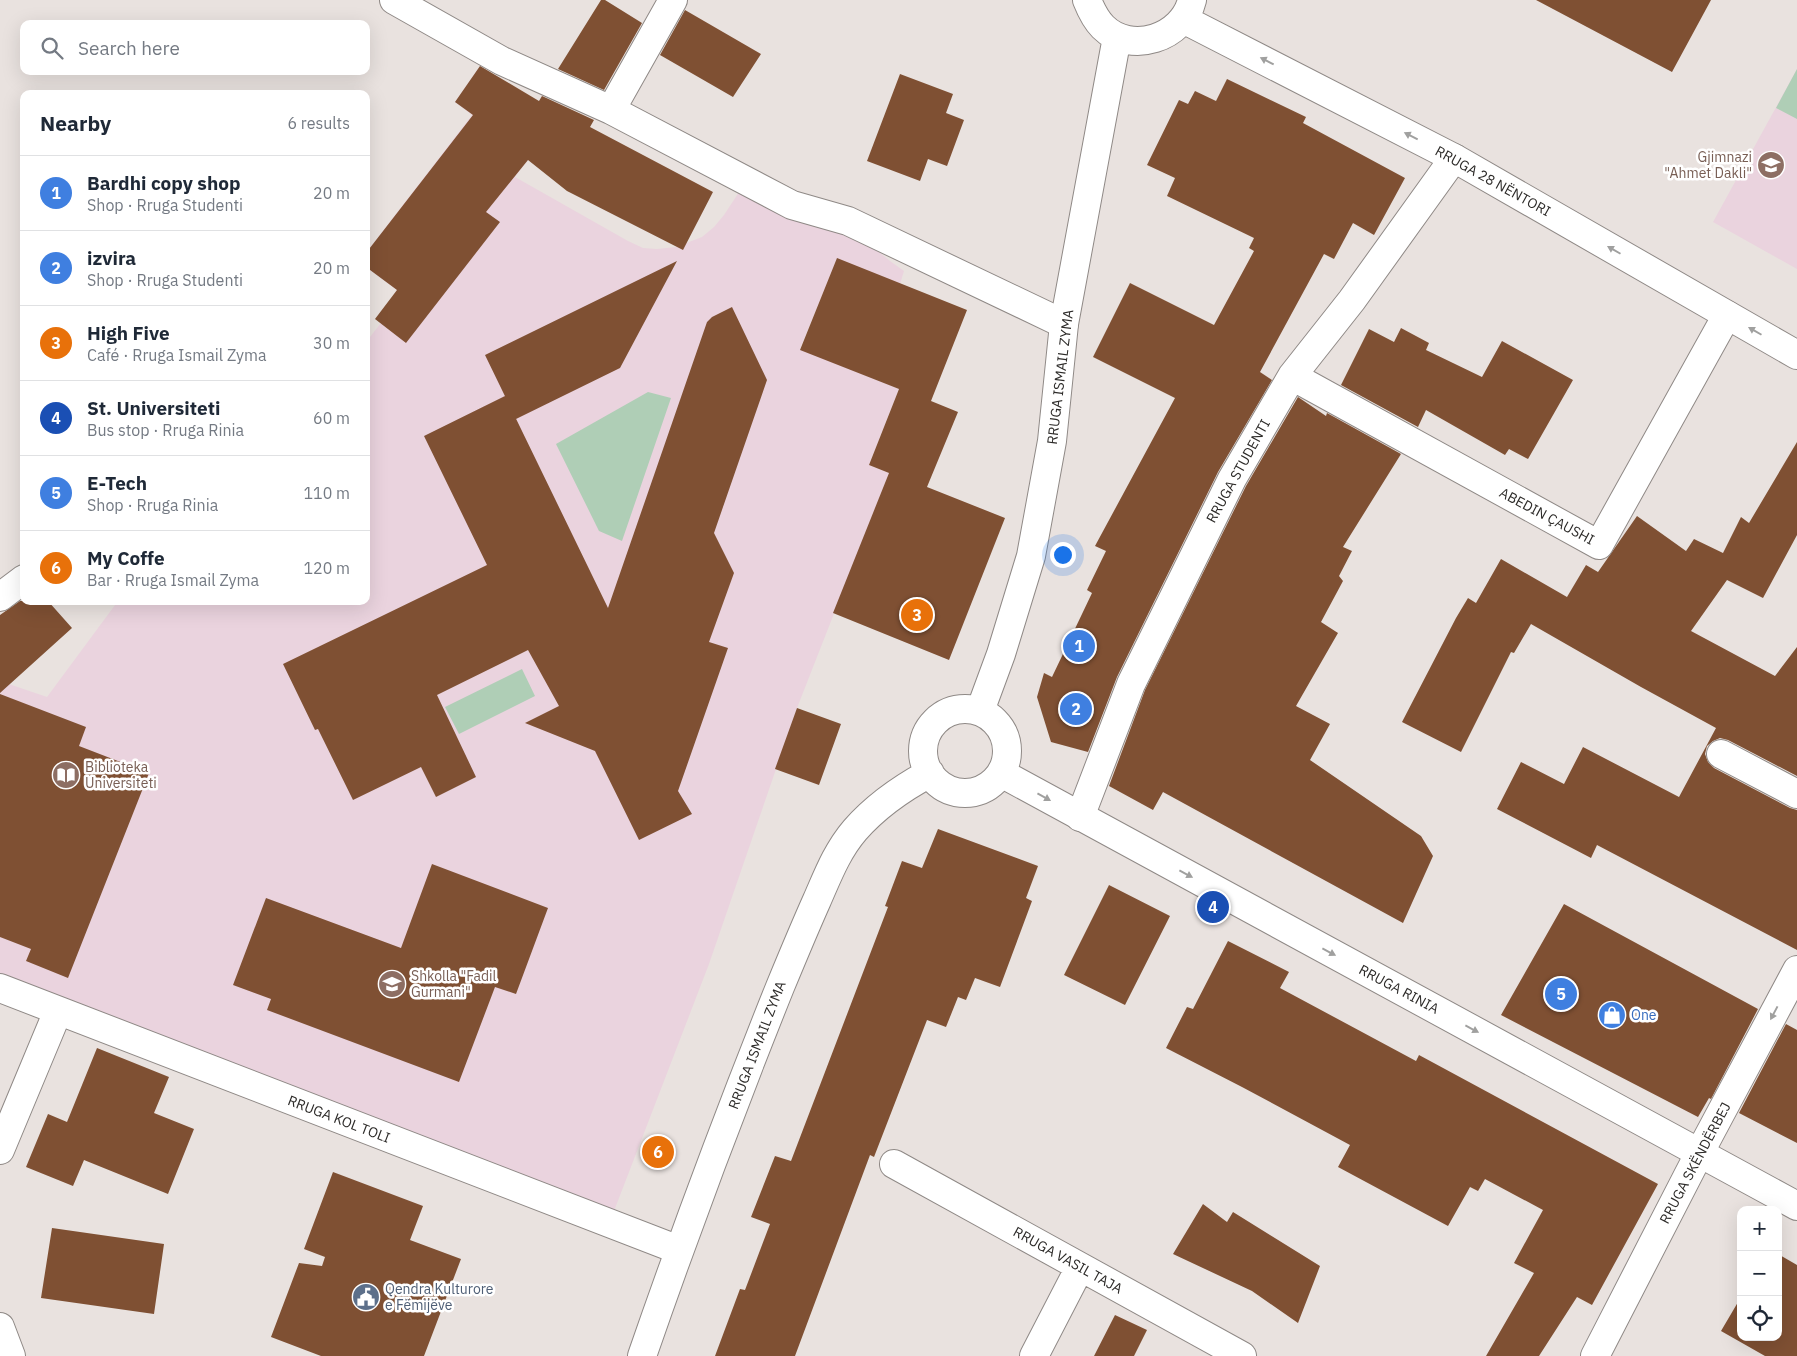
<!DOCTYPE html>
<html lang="en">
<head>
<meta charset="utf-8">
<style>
  :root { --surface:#fff; --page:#f6f6f7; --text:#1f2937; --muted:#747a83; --line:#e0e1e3; --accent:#438b8d }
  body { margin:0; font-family:"IBM Plex Sans",sans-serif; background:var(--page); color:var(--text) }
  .controls { position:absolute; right:15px; bottom:15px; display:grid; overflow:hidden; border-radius:10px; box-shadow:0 5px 20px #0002 }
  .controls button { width:45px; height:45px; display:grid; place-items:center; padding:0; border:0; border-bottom:1px solid var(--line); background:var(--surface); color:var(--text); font:25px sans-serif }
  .you { position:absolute; left:1062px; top:554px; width:18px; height:18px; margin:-12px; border:4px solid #fff; border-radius:50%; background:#1a73e8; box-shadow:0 0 0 8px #1a73e833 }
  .badge { display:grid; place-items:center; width:32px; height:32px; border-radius:50%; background:var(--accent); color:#fff; font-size:16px; font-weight:700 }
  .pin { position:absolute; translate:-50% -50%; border:2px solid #fff; box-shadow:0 1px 5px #0006 }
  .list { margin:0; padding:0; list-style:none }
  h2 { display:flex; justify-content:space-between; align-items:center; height:65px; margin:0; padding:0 20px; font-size:21px }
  h2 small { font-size:16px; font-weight:400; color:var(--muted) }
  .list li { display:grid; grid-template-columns:32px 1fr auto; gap:15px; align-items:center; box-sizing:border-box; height:75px; padding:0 20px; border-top:1px solid var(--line) }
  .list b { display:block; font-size:19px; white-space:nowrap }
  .list p { margin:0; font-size:16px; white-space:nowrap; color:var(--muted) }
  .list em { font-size:16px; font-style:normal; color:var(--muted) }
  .icon { flex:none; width:28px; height:28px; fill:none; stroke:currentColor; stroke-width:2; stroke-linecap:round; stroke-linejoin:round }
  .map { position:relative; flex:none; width:1797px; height:1356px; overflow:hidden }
  .search { position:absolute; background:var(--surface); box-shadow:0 5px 20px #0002; left:20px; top:20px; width:350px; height:55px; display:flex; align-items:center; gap:12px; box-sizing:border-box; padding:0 18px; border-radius:10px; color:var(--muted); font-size:19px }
  .panel { position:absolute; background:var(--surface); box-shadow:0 5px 20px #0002; left:20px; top:90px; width:350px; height:515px; border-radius:10px }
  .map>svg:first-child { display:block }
  .education { fill:#ead3de }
  .green { fill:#afceb6 }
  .building { fill:#7f5033 }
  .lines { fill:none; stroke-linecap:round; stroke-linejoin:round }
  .minor-casing { stroke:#8f8986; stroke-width:30 }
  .major-casing { stroke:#8f8986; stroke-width:30 }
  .minor { stroke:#fff; stroke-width:28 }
  .major { stroke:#fff; stroke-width:28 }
  .oneway { fill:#a0a09f }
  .labels { text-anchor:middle; stroke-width:5; stroke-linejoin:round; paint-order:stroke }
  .education-label { font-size:14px; fill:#785e54; stroke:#fff; text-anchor:start }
  .street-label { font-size:14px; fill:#2d2b29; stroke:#fff }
  .shop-label { font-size:14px; fill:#366cbe; stroke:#fff; text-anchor:start }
  .service-label { font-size:14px; fill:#4e5e75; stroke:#fff; text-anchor:start }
</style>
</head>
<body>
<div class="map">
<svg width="1797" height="1356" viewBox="0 0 1797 1356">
  <rect width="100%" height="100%" fill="#e9e2df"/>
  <path class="education" d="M 480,66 L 528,160 L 515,177 L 628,241 L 643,248 L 657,249 L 676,247 L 702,237 L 714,227 L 724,215 L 745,183 L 874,248 L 890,261 L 904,271 L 900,284 L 837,259 L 800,349 L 899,389 L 869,465 L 889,473 L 797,708 L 709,964 L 614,1211 L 9,979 L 0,974 L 0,681 L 47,697 L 118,601 L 366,601 L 366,342 L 381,323 L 397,290 L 366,267 L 366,253 L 472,115 L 455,102 Z
    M 1797,69 L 1797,269 L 1713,222 Z"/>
  <path class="green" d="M 1797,69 L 1797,119 L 1776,108 Z
    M 648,392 L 671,398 L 622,541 L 599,531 L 556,444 Z
    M 522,669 L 535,696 L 459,734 L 445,707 Z"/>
  <path class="building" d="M 601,0 L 605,0 L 642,23 L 604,90 L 558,69 Z
    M 1536,0 L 1711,0 L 1672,72 Z
    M 685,10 L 761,54 L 733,97 L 660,55 Z
    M 480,66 L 539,101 L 542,96 L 594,120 L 590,127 L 713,192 L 683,250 L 567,191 L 528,160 L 486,212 L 500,222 L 406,343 L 375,319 L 397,290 L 366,267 L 366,253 L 473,115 L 455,102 Z
    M 900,74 L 953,94 L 946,113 L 964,120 L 947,166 L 928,159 L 920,181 L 867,161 Z
    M 1227,79 L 1306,117 L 1303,123 L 1405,178 L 1374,235 L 1353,223 L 1334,259 L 1324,254 L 1260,372 L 1272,380 L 1218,472 L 1117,677 L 1088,752 L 1051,742 L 1037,697 L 1044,673 L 1052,677 L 1092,593 L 1087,590 L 1106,551 L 1095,546 L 1175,398 L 1093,357 L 1130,283 L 1214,325 L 1254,251 L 1249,248 L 1254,238 L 1167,196 L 1175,178 L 1147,165 L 1179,100 L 1188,104 L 1195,91 L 1216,101 Z
    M 837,258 L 967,310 L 931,401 L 958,412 L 927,487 L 1005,518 L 949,660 L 833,613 L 889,473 L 869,465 L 899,389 L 800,350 Z
    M 677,261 L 620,368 L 516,419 L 485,355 Z
    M 732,307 L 767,380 L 714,533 L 734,573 L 709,642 L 728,648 L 678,791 L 692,814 L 639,840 L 595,751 L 525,723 L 559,706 L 528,650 L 437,695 L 476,777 L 436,797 L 421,767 L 353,800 L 318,729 L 315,730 L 283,664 L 487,565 L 424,436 L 505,396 L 608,608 L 707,322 L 712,317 Z
    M 1401,328 L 1429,343 L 1426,350 L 1482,377 L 1502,341 L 1573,380 L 1528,459 L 1509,449 L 1505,455 L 1426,410 L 1418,427 L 1341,385 L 1369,329 L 1394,342 Z
    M 1298,397 L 1326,416 L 1327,413 L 1401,454 L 1343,547 L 1352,551 L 1339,576 L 1343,581 L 1321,622 L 1338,633 L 1296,706 L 1330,724 L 1310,760 L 1421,836 L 1433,856 L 1403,923 L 1163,792 L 1153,810 L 1109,786 L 1145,690 L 1246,486 Z
    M 1797,442 L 1797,535 L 1763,598 L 1727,580 L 1691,631 L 1775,676 L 1797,647 L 1797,776 L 1728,740 L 1720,738 L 1713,741 L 1707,746 L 1705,754 L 1708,762 L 1714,768 L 1790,808 L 1797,810 L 1797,950 L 1597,845 L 1591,858 L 1497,809 L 1521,762 L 1564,784 L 1583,747 L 1679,797 L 1716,728 L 1641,687 L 1531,624 L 1514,653 L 1511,652 L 1461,752 L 1402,722 L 1456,618 L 1468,598 L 1476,603 L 1501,559 L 1567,597 L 1586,565 L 1598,572 L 1637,516 L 1686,551 L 1694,539 L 1723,553 L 1741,517 L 1749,523 Z
    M 20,601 L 48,601 L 72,628 L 0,693 L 0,615 Z
    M 0,694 L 86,727 L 79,746 L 149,773 L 68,978 L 26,961 L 31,949 L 0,937 Z
    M 797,708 L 841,724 L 819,785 L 775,769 Z
    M 938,829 L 1038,866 L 1026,898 L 1032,901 L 1000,987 L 975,978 L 966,1000 L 958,997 L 946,1027 L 927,1020 L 874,1157 L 870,1155 L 795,1356 L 715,1356 L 740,1289 L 745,1290 L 770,1224 L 751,1217 L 775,1156 L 791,1161 L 888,907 L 885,906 L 902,861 L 922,868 Z
    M 432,864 L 548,908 L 516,994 L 495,987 L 459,1082 L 267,1010 L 271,999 L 233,985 L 266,898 L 401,948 Z
    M 1109,885 L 1170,916 L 1125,1005 L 1064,975 Z
    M 1564,904 L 1758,1009 L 1711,1099 L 1709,1098 L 1698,1117 L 1501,1015 Z
    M 1228,941 L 1289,972 L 1280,988 L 1416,1061 L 1419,1055 L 1658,1184 L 1592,1305 L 1577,1297 L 1539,1356 L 1486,1356 L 1534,1273 L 1514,1263 L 1543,1210 L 1485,1179 L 1478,1191 L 1470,1187 L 1448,1226 L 1338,1167 L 1350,1145 L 1242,1087 L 1166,1048 L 1187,1007 L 1193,1009 Z
    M 1786,1024 L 1797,1030 L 1797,1143 L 1739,1113 Z
    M 97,1048 L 169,1077 L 154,1113 L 194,1129 L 168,1194 L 84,1160 L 73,1186 L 26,1167 L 48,1114 L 67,1122 Z
    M 333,1172 L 423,1206 L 410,1240 L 461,1259 L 424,1356 L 321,1356 L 271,1337 L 299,1263 L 322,1266 L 325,1257 L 304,1249 Z
    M 1203,1204 L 1227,1222 L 1233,1212 L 1320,1266 L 1298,1323 L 1252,1291 L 1173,1254 Z
    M 52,1228 L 164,1244 L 154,1314 L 41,1298 Z
    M 1778,1254 L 1797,1265 L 1797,1356 L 1765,1356 L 1721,1331 L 1741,1297 L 1741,1337 L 1778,1337 Z
    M 1115,1315 L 1147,1330 L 1134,1356 L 1094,1356 Z"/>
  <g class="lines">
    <g class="minor-casing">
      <path id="minor" d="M 394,0 L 502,61 L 611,110 L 792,205 L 848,221 L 1064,324
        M 611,110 L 673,0
        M 1292,376 L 1599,545 L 1727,315
        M 0,597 L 24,579
        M 1721,754 L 1797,794
        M 1080,817 L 1131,684 L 1232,479 L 1292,376 L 1352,300 L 1454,158
        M 0,988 L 679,1250
        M 0,1150 L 58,1011
        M 894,1164 L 1242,1356
        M 0,1327 L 11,1356
        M 1034,1356 L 1080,1267
        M 1595,1356 L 1700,1152 L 1797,970"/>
    </g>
    <g class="major-casing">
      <path id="major" d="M 1087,0 C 1091,10 1095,19 1103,27 C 1131,55 1183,38 1192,0
        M 1183,19 L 1454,158 L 1797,355
        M923 751a42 42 0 1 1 84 0a42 42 0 1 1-84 0Z
        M 980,711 L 1001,654 L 1031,556 L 1052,441 L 1064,324 L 1117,37
        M 1001,773 L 1797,1206
        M 642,1356 C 685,1232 731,1109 780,987 C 792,958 804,929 817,900 C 828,875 837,851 855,830 C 876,806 902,788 930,773"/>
    </g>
    <use href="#minor" class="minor"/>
    <use href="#major" class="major"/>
  </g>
  <defs><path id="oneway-solid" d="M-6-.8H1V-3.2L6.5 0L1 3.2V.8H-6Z" transform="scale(1.25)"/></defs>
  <g class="oneway">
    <use href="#oneway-solid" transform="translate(1267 61) rotate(-153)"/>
    <use href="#oneway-solid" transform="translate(1411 136) rotate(-153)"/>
    <use href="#oneway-solid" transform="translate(1614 250) rotate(-150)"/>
    <use href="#oneway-solid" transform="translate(1755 331) rotate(-150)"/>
    <use href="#oneway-solid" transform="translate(1044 797) rotate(29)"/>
    <use href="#oneway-solid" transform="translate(1186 874) rotate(28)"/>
    <use href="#oneway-solid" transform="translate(1329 952) rotate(28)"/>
    <use href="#oneway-solid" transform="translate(1774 1013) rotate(118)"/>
    <use href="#oneway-solid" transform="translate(1472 1029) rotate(28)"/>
  </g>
  <defs>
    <g id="school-disc" transform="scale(1.4375)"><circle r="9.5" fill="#8d6e63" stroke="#fff"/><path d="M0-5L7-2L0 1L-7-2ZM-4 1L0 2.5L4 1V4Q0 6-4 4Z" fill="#fff"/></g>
    <g id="library-disc" transform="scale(1.4375)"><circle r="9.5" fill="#8d6e63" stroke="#fff"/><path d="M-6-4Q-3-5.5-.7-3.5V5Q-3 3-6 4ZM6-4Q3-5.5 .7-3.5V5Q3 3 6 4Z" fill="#fff"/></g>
    <g id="shop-disc" transform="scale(1.4375)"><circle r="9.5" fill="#3f7fe0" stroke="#fff"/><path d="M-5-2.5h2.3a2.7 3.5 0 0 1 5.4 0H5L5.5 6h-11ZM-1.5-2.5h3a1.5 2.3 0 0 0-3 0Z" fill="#fff"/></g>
    <g id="civic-disc" transform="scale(1.4375)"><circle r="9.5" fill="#5c6f8a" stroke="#fff"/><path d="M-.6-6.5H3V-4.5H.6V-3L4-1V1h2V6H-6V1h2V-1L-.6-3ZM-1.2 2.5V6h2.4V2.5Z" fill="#fff"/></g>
  </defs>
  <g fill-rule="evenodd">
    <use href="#school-disc" x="1771" y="165"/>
    <use href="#library-disc" x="66" y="775"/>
    <use href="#school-disc" x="392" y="984"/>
    <use href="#shop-disc" x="1612" y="1015"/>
    <use href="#civic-disc" x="366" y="1297"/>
  </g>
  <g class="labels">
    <g class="education-label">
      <text x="1752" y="162" text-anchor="end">Gjimnazi<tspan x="1752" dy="16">"Ahmet Dakli"</tspan></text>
      <text x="85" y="772">Biblioteka<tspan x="85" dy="16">Universiteti</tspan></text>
      <text x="411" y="981">Shkolla "Fadil<tspan x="411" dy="16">Gurmani"</tspan></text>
    </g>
    <g class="street-label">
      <text transform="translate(1493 181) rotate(29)" y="5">RRUGA 28 NËNTORI</text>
      <text transform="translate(1060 377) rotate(-83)" y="5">RRUGA ISMAIL ZYMA</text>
      <text transform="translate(1238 471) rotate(-61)" y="5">RRUGA STUDENTI</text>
      <text transform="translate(1547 516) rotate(28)" y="5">ABEDIN ÇAUSHI</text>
      <text transform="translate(1399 989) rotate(28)" y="5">RRUGA RINIA</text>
      <text transform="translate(757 1045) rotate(-69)" y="5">RRUGA ISMAIL ZYMA</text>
      <text transform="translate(339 1119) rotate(21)" y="5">RRUGA KOL TOLI</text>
      <text transform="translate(1695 1163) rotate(-62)" y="5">RRUGA SKËNDËRBEJ</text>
      <text transform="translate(1068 1260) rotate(29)" y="5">RRUGA VASIL TAJA</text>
    </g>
    <g class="shop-label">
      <text x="1631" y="1020">One</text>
    </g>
    <g class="service-label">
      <text x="385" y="1294">Qendra Kulturore<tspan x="385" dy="16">e Fëmijëve</tspan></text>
    </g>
  </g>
</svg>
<div class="controls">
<button>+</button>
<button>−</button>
<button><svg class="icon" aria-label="locate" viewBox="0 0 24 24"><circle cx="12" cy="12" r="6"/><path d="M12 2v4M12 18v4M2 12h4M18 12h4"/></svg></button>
</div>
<div class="you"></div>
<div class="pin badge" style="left:1079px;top:646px;background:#3f7fe0">1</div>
<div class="pin badge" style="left:1076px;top:709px;background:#3f7fe0">2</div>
<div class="pin badge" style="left:917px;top:615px;background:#e8710a">3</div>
<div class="pin badge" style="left:1213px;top:907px;background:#1a4fb4">4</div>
<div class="pin badge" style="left:1561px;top:994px;background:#3f7fe0">5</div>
<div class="pin badge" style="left:658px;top:1152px;background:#e8710a">6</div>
<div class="search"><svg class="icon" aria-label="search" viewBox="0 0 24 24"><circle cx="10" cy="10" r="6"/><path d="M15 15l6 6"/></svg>Search here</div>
<section class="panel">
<h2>Nearby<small>6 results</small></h2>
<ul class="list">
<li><span class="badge" style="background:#3f7fe0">1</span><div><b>Bardhi copy shop</b><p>Shop · Rruga Studenti</p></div><em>20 m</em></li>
<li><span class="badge" style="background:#3f7fe0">2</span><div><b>izvira</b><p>Shop · Rruga Studenti</p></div><em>20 m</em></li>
<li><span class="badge" style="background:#e8710a">3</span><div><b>High Five</b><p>Café · Rruga Ismail Zyma</p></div><em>30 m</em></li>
<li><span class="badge" style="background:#1a4fb4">4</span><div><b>St. Universiteti</b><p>Bus stop · Rruga Rinia</p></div><em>60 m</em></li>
<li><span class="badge" style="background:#3f7fe0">5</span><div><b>E-Tech</b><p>Shop · Rruga Rinia</p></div><em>110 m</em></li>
<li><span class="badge" style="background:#e8710a">6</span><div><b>My Coffe</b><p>Bar · Rruga Ismail Zyma</p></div><em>120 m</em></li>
</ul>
</section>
</div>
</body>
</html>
